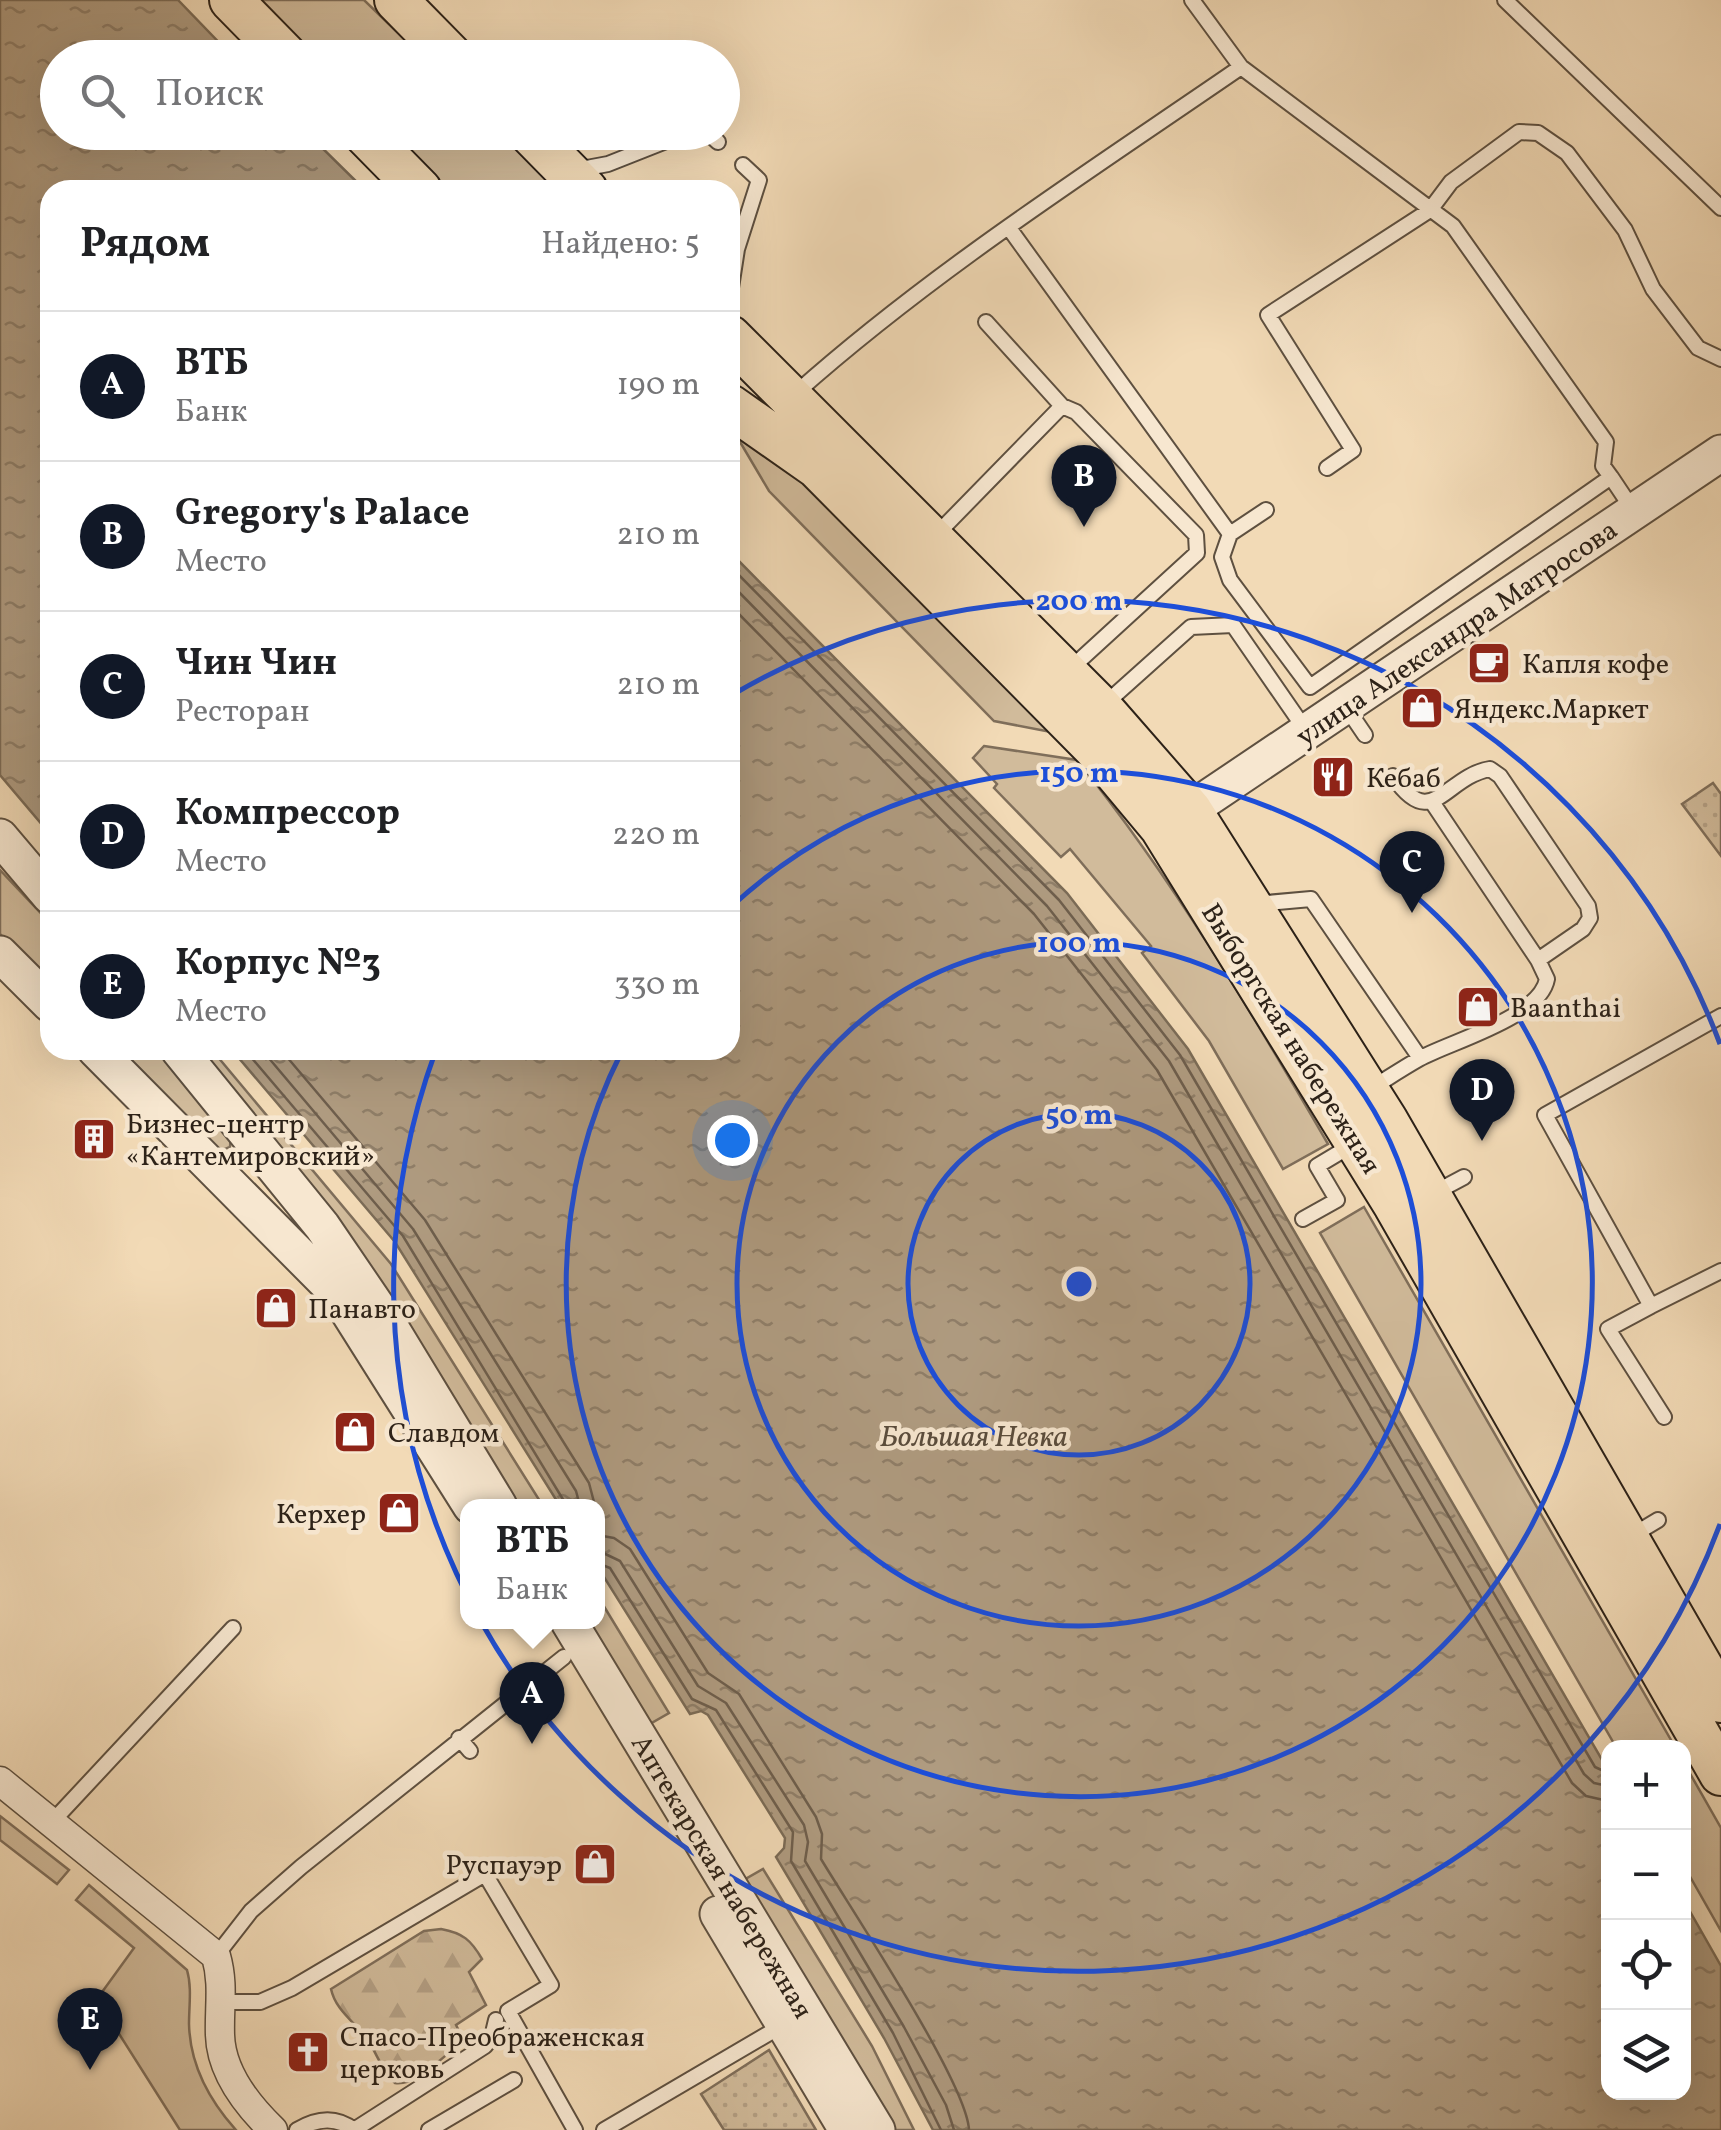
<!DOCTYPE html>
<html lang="ru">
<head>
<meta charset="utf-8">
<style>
  :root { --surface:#fff; --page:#f6f6f6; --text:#202124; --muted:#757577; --line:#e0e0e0; --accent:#111827 }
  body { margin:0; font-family:Vollkorn,serif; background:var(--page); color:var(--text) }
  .controls { position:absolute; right:30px; bottom:30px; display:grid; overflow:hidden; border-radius:20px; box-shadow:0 10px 40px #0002 }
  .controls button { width:90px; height:90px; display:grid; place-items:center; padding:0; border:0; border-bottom:2px solid var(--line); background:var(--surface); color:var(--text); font:50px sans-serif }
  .you { position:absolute; left:732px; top:1140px; width:35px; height:35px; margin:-25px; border:8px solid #fff; border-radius:50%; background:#1a73e8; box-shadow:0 0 0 15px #1a73e833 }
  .badge { display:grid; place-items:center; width:65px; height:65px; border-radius:50%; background:var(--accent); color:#fff; font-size:32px; font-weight:700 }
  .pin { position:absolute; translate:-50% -82px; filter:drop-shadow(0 2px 5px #0008) }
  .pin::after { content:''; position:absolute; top:52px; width:35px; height:30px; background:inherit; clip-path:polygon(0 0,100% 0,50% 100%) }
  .popup { position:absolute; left:460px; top:1499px; width:145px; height:130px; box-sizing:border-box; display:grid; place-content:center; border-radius:20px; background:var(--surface); filter:drop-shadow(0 2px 8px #0005); font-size:32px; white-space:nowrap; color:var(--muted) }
  .popup b { font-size:38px; color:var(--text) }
  .popup::after { content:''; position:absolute; left:50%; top:100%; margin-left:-20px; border:20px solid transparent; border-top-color:var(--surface) }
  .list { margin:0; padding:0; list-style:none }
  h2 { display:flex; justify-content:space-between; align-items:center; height:130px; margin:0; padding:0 40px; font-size:42px }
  h2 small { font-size:32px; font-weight:400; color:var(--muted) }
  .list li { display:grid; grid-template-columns:65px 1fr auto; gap:30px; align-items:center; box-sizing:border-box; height:150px; padding:0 40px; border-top:2px solid var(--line) }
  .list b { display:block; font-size:38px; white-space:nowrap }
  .list p { margin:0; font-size:32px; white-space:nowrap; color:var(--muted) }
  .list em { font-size:32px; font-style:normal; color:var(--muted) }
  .icon { flex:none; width:55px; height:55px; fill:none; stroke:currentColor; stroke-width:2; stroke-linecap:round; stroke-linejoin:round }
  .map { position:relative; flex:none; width:1721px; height:2130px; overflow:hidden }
  .search { position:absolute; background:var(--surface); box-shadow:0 10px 40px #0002; left:40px; top:40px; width:700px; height:110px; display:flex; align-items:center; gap:25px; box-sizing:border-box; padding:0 35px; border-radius:55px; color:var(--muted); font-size:38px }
  .panel { position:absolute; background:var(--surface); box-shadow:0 10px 40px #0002; left:40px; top:180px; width:700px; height:880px; border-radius:30px }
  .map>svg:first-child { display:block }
  .grass { fill:#d1bb9b; stroke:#7f6e5a; stroke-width:2.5 }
  .forest { fill:url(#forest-firs); stroke:#7f6e5a; stroke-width:2.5 }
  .park { fill:url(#park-dots); stroke:#7f6e5a; stroke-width:2.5 }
  .water { fill:url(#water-ripples); stroke:#7b6b56; stroke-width:2.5 }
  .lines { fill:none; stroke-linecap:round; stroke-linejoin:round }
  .shore { stroke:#6e5e4c; stroke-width:2.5 }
  .service-casing { stroke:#5e5040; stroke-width:18 }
  .minor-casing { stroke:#5e5040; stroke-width:31 }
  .tertiary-casing { stroke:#5e5040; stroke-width:39 }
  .primary-casing { stroke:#2d2218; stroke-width:46 }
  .service { stroke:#f7e7d0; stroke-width:14 }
  .minor { stroke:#f7e7d0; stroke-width:28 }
  .tertiary { stroke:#f7e7d0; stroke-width:35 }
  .primary { stroke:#f2dab6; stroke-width:42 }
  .ring { fill:none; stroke:#1d4ed8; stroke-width:5 }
  .labels { text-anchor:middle; stroke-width:9; stroke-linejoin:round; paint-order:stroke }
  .street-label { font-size:28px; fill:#2d2218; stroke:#f7e7d0 }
  .poi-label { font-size:28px; fill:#2d2218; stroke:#f7e7d0; text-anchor:start }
  .water-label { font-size:30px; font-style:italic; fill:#5a4c3c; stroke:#f7e7d0 }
  .centre { fill:#1d4ed8; stroke:#f7e7d0; stroke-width:5 }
  .ring-label { font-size:30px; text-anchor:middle; font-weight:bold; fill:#1d4ed8; stroke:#f7e7d0; stroke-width:9; stroke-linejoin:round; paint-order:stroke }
</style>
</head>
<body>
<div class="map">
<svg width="1721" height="2130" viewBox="0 0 1721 2130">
  <defs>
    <pattern id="forest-firs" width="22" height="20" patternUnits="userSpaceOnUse" patternTransform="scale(2.5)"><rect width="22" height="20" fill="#d1bb9b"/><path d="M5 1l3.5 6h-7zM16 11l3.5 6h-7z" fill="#b4a085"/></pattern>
    <pattern id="park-dots" width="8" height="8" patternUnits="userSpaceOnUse" patternTransform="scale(2.5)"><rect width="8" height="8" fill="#d1bb9b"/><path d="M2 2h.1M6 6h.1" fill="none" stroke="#b4a085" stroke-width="1.8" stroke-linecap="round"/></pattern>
    <pattern id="water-ripples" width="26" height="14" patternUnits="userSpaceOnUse" patternTransform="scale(2.5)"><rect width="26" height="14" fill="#af9b80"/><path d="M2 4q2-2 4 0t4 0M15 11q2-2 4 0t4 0" fill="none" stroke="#8f7e68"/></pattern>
  </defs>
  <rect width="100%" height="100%" fill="#f2dab6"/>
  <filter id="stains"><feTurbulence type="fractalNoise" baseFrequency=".002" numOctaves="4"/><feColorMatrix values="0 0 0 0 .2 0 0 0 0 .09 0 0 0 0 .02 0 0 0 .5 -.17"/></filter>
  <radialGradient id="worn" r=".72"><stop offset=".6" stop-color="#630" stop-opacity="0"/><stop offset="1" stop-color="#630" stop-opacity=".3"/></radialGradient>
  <path class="grass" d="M 258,0 L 364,0 L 423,57 L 317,57 Z
    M 391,133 L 501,133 L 559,190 L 448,190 Z
    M 730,425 L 755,435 L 1051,732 L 994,721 L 769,491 Z
    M 984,746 L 1077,760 C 1174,880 1250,1010 1328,1144 L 1283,1169 L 1209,1041 L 1142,953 L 1151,946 L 1070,849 L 1061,857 L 994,788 L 997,784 L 973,758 Z
    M 0,870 L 50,923 L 50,985 L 0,934 Z
    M 114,1050 L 160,1050 L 231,1133 L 230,1147 L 218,1152 Z
    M 196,1050 L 212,1050 L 391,1264 L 543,1506 L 514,1506 Z
    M 1364,1207 L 1675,1747 L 1616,1747 L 1320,1233 Z
    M 597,1595 L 669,1713 L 648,1725 L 584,1622 L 597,1622 Z
    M 1684,1763 L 1721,1828 L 1721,1931 L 1684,1866 Z
    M 0,1816 L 69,1870 L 57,1884 L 0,1840 Z
    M 763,1869 L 872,2046 L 914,2130 L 892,2130 L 742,1881 Z
    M 89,1885 L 187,1970 C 192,1987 189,2006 189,2024 C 190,2065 209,2100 236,2130 L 180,2130 L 97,1999 L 134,1948 L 76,1900 Z"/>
  <path class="forest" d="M 441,1929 C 463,1933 471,1940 482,1959 L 469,1972 L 486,2005 L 456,2025 L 464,2041 C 444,2054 418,2086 395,2083 C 382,2071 378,2056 369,2042 C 357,2023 336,2012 331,1989 L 424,1931 Z"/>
  <path class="park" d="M 1713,783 L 1721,794 L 1721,856 L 1682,804 Z
    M 769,2050 L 816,2130 L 724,2130 L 701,2094 Z"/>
  <path class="water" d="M 0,0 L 178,0 L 233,57 L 58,58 L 58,132 L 307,133 L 365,190 L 50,190 L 50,834 L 0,775 Z
    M 730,552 L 1067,893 L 1188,1049 L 1608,1770 L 1608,2092 L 1684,2092 L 1684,1901 L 1721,1966 L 1721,2130 L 933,2130 L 884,2038 L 776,1857 L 784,1848 L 785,1838 L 708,1715 L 701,1711 L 690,1714 L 597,1566 L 597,1506 L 560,1506 L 395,1242 L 232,1050 L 730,1050 Z"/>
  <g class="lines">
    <path class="shore" d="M 730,566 L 1059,900 L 1180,1055 L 1595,1767 L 1608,1773
      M 730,583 L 1047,906 L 1169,1061 L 1584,1774 L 1594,1783 L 1608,1786
      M 730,605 L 1034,914 L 1157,1070 L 1572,1783 L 1586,1796 L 1608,1801
      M 245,1050 L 403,1236 L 567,1506
      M 262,1050 L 413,1229 L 576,1491 L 580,1506
      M 281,1050 L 425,1220 L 589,1483 L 595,1506
      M 597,1535 L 614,1538 L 630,1549 L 708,1673 L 739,1694 L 816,1817 L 822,1834 L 821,1859 C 851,1909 967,2083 969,2130
      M 597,1550 L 620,1561 L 698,1686 L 726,1703 L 804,1825 L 808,1842 L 805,1861 L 904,2027 L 946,2105 L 954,2130
      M 597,1563 L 610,1568 L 692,1699 L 716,1710 L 793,1832 L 791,1861 L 893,2033 L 941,2130"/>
    <g class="service-casing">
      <path id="service" d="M 1505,0 L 1721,208
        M 707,132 L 718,142
        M 576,170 L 608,164 L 689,132
        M 1009,228 L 1230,534 L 1222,557 L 1230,580 L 1310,687 L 1611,477 L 1603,466 L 1606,442 L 1453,226 L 1241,67 L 1192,0
        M 730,294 L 737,249 L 759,180 L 743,165
        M 986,322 L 1062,406
        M 796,393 C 933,271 1090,171 1241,67
        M 1327,468 L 1353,450 L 1268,315 L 1430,210 L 1451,182 L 1519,132 L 1538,133 L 1567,153 L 1625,230 L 1653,289 L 1698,348 L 1721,359
        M 1611,477 L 1633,510
        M 1230,534 L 1266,510
        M 936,535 L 1062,406 L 1076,412 L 1196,535 L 1197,553 L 1069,670
        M 1105,704 L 1191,627 L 1233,625 L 1307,732
        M 1346,707 L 1365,735
        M 1393,776 C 1432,834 1444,777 1490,769 L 1500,776 L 1588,906 L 1590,918 L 1583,929 L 1538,960 L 1432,802
        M 1255,904 L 1311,899 L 1420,1058
        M 1372,1088 C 1388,1078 1403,1068 1419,1059 C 1449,1042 1540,1018 1547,979 L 1538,960
        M 1434,1193 L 1464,1177
        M 1303,1219 L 1337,1200 L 1317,1166 L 1352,1145
        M 1651,1306 L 1721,1271
        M 1664,1417 L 1608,1329 L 1651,1306 L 1545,1115 L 1721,1016
        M 1633,1535 L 1658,1520
        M 459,1738 L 470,1751
        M 52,1822 L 233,1628
        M 216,1956 L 251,1911 L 301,1867 L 564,1657
        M 223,2002 L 260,2002 L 292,1988 L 485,1874 L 551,1985 L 508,2011 L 575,2130
        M 297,2130 C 317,2118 336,2116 354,2130
        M 354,2130 L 485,2046 L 492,2037 L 496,2020
        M 429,2130 L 514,2080
        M 604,2130 L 783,2025"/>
    </g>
    <g class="minor-casing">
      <path id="minor" d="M 0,1781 L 216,1956 C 224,1984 219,2007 220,2035 C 221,2072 247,2105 273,2130"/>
    </g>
    <g class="tertiary-casing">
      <path id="tertiary" d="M 1190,810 L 1721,453
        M 0,837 L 50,896
        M 0,954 L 50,1004
        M 96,1050 L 336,1292 L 471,1506
        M 179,1050 L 322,1226 L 386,1320 L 499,1506
        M 569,1622 L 877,2130
        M 718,1914 L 847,2130"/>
    </g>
    <g class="primary-casing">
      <path id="primary" d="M 231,0 L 288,58
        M 396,0 L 453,58
        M 363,132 L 420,190
        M 529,132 L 586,190
        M 730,337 L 1100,707 L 1190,810 L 1386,1120 L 1721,1701
        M 730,406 L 817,467 L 1095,748 L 1161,827 L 1395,1205 L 1721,1774"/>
    </g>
    <use href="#service" class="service"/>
    <use href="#minor" class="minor"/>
    <use href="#tertiary" class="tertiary"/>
    <use href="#primary" class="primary"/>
  </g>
  <g class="ring">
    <circle cx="1079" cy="1284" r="171"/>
    <circle cx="1079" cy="1284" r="342"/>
    <path d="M732 906A513 513 0 1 1 622 1051"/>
    <path d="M1720 1524A684 684 0 0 1 436 1050M732 695A684 684 0 0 1 1720 1044"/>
  </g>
  <defs>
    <g id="cafe-square" transform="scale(2.25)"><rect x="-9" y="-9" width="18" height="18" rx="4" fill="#8f2418" stroke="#f7e7d0"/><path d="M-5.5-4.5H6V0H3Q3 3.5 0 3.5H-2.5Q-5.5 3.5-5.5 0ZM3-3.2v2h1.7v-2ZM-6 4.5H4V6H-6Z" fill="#fff"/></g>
    <g id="shop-square" transform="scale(2.25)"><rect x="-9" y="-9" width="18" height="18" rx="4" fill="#8f2418" stroke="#f7e7d0"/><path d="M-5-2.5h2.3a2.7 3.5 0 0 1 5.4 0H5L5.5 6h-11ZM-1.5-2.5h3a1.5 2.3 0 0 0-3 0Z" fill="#fff"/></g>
    <g id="restaurant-square" transform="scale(2.25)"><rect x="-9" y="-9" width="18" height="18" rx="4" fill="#8f2418" stroke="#f7e7d0"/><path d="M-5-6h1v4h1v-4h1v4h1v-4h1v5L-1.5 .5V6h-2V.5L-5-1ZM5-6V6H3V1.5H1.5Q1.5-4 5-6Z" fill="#fff"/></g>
    <g id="building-square" transform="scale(2.25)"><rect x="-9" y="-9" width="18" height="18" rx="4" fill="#8f2418" stroke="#f7e7d0"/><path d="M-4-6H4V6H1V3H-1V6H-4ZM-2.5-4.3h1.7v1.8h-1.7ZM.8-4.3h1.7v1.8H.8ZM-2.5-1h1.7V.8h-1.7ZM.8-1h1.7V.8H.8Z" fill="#fff"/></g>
    <g id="church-square" transform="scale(2.25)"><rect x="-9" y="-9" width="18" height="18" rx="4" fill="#8f2418" stroke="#f7e7d0"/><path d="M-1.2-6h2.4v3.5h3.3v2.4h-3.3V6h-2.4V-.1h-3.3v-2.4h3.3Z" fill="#fff"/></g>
  </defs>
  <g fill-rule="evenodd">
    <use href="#cafe-square" x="1489" y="663"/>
    <use href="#shop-square" x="1422" y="708"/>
    <use href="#restaurant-square" x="1333" y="777"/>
    <use href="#shop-square" x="1478" y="1007"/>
    <use href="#building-square" x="94" y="1139"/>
    <use href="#shop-square" x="276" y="1308"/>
    <use href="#shop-square" x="355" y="1432"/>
    <use href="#shop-square" x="399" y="1513"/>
    <use href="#shop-square" x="595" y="1864"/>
    <use href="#church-square" x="308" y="2052"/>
  </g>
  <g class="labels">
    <g class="street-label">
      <text transform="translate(1456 632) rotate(-34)" y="10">улица Александра Матросова</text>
      <text transform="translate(1292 1038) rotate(58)" y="10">Выборгская набережная</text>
      <text transform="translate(723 1876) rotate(59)" y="10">Аптекарская набережная</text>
    </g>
    <g class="poi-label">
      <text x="1522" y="673">Капля кофе</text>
      <text x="1454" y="718">Яндекс.Маркет</text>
      <text x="1366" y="787">Кебаб</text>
      <text x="1510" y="1017">Baanthai</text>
      <text x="126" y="1133">Бизнес-центр<tspan x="126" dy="32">«Кантемировский»</tspan></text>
      <text x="308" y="1318">Панавто</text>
      <text x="388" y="1442">Славдом</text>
      <text x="366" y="1523" text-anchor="end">Керхер</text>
      <text x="562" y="1874" text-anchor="end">Руспауэр</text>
      <text x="340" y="2046">Спасо-Преображенская<tspan x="340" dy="32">церковь</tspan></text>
    </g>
    <g class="water-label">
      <text x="974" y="1446">Большая Невка</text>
    </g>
  </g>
  <circle cx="1079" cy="1284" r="15" class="centre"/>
  <g class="ring-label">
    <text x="1079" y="610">200 m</text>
    <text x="1079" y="782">150 m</text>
    <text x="1079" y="952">100 m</text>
    <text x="1079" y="1124">50 m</text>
  </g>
  <rect width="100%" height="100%" filter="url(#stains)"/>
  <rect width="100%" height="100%" fill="url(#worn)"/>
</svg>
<div class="controls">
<button>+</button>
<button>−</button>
<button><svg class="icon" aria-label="locate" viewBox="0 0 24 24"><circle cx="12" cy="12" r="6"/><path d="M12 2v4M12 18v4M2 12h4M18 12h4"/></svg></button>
<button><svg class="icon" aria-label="layers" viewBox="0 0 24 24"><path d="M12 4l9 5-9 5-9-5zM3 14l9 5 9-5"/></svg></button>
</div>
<div class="you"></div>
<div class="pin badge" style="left:532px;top:1744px">A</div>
<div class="popup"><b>ВТБ</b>Банк</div>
<div class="pin badge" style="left:1084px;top:527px">B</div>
<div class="pin badge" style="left:1412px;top:913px">C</div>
<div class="pin badge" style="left:1482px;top:1141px">D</div>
<div class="pin badge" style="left:90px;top:2070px">E</div>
<div class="search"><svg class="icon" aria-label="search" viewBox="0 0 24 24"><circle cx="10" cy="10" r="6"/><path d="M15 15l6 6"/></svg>Поиск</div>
<section class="panel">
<h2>Рядом<small>Найдено: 5</small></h2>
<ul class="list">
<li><span class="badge">A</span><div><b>ВТБ</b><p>Банк</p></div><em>190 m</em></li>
<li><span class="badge">B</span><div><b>Gregory's Palace</b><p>Место</p></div><em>210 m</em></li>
<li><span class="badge">C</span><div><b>Чин Чин</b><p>Ресторан</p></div><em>210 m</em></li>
<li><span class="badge">D</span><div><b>Компрессор</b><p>Место</p></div><em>220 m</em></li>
<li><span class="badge">E</span><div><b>Корпус №3</b><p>Место</p></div><em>330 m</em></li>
</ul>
</section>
</div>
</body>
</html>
